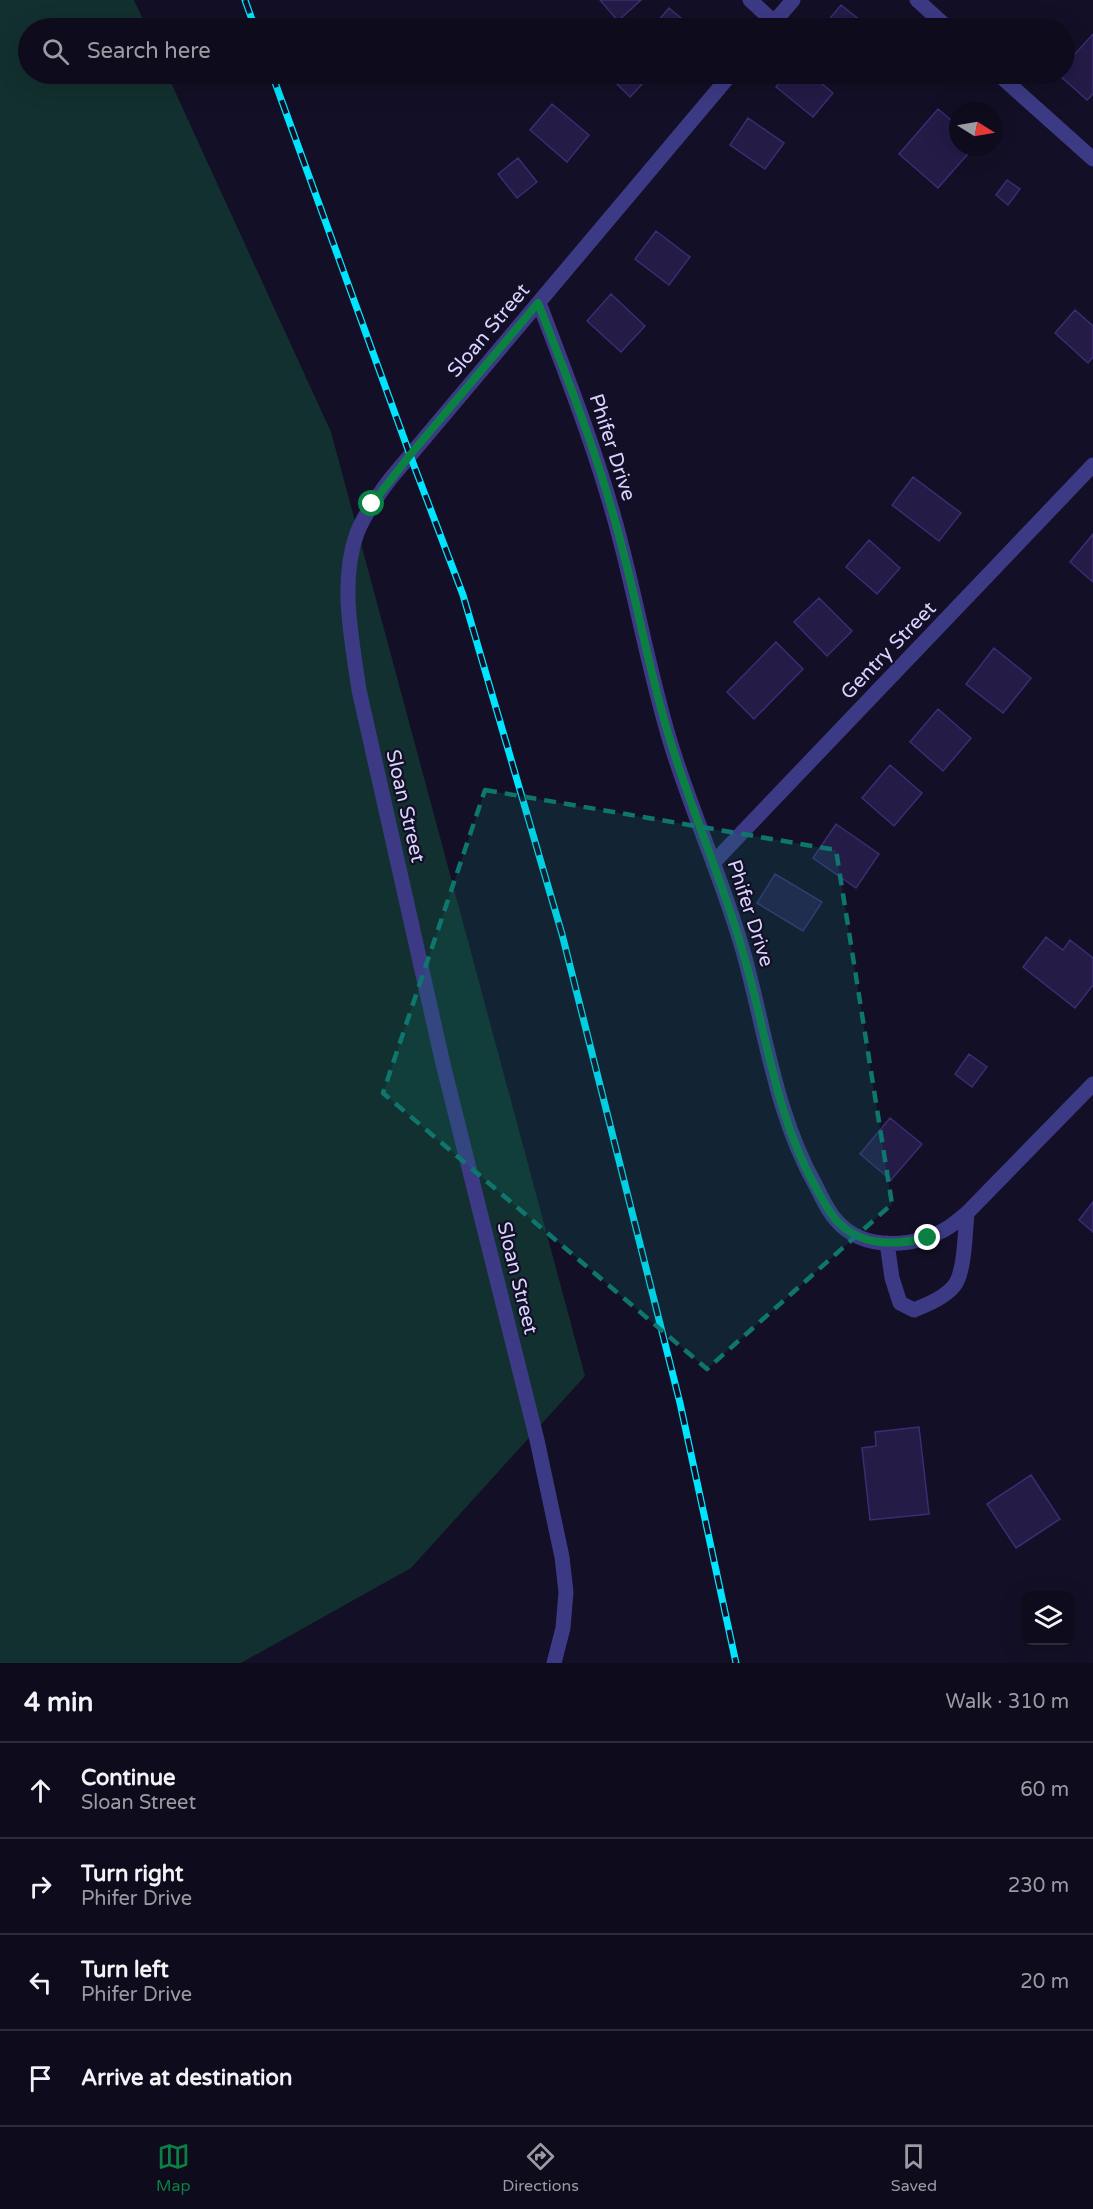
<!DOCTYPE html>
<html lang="en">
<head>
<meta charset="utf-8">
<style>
  :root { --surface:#0e0b1c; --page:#1c1929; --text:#f1f3f6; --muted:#9b9ba3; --line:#2e2b3b; --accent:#0b8043 }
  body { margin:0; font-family:"Varela Round",sans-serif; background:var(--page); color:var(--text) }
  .controls { position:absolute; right:18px; bottom:18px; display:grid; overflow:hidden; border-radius:12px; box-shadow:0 6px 24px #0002 }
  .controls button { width:54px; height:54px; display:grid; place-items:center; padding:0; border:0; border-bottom:2px solid var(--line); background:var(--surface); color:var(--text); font:30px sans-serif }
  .compass { position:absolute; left:949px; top:102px; width:54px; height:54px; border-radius:50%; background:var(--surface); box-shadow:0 6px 24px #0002; rotate:101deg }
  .stop { position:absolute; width:18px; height:18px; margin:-14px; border:4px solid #0b8043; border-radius:50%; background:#fff }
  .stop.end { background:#0b8043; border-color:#fff; box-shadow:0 2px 6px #0008 }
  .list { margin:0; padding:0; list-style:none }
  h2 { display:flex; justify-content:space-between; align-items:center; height:78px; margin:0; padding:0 24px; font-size:26px }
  h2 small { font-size:20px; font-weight:400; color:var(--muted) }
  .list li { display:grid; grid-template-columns:39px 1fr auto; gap:18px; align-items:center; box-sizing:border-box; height:96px; padding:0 24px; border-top:2px solid var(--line) }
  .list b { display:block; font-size:22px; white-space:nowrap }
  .list p { margin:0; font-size:20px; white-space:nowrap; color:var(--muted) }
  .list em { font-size:20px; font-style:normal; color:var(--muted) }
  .icon { flex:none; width:33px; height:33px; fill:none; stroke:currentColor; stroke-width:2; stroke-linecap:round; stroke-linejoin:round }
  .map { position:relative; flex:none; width:1093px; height:1663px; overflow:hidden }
  .search { position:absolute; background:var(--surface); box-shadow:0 6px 24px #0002; left:18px; right:18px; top:18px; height:66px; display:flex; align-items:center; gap:15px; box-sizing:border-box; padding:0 21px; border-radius:33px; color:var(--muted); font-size:22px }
  .sheet { height:462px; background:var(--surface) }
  nav { display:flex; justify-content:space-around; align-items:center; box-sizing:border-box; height:84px; border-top:2px solid var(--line); background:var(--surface); font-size:16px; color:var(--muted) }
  nav a { display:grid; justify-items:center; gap:3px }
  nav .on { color:var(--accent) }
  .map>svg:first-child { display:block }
  .green { fill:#12302f }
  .building { fill:#241b47; stroke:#3b2d73; stroke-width:1.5 }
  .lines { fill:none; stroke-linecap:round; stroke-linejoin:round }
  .street { stroke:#3d3a85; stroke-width:15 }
  .rail-casing { stroke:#00e5ff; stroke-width:7 }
  .rail { stroke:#130f26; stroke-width:4.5; stroke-dasharray:14; stroke-linecap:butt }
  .route { stroke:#0b8043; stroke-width:8 }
  .marked { fill:#0f766e; fill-opacity:0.2; stroke:#0f766e; stroke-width:4.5; stroke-dasharray:12 8; stroke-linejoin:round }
  .labels { text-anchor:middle; stroke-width:4.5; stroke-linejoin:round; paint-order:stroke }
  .street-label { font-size:20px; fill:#d9d4ff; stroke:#130f26 }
</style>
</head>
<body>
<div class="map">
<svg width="1093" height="1663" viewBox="0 0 1093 1663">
  <rect width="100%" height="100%" fill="#130f26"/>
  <path class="green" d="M 0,0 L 134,0 L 147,28 L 28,28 L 28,74 L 167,74 L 331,432 L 585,1376 L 411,1568 L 241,1663 L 0,1663 Z"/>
  <path class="building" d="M 600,0 L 641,0 L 618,21 Z
    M 841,5 L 870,28 L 822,28 Z
    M 669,8 L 693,28 L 652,28 Z
    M 1093,34 L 1093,94 L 1087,100 L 1058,74 L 1064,74 L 1064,66 Z
    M 621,74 L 637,74 L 645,81 L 630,97 L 614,81 Z
    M 787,74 L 810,74 L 833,93 L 813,117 L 776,87 Z
    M 552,104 L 589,135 L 567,162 L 530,130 Z
    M 938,109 L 958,126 L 958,147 L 974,147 L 938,188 L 899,154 Z
    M 748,118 L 784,143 L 765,169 L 730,145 Z
    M 518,158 L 537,182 L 517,198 L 498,174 Z
    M 1007,180 L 1020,189 L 1008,205 L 996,195 Z
    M 656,231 L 690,257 L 669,285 L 635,259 Z
    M 611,294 L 645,326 L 621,352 L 587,321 Z
    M 1075,310 L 1093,326 L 1093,357 L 1088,363 L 1055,333 Z
    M 913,477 L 961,513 L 939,541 L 892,505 Z
    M 1093,534 L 1093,582 L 1070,562 Z
    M 869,540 L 900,568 L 877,594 L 846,567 Z
    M 819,598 L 852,631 L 827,656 L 794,622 Z
    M 776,642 L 803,669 L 754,719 L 727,692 Z
    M 994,648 L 1031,678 L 1003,713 L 966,684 Z
    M 938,709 L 971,738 L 943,771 L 910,742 Z
    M 890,765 L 922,793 L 894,826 L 862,798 Z
    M 836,824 L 879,854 L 856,888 L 813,858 Z
    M 775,874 L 822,902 L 803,931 L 757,903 Z
    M 1046,937 L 1063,950 L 1070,940 L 1093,958 L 1093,985 L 1075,1008 L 1023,967 Z
    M 969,1054 L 987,1067 L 972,1087 L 955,1074 Z
    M 890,1118 L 922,1144 L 891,1180 L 860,1154 Z
    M 1093,1202 L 1093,1232 L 1079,1220 Z
    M 919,1427 L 929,1514 L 870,1520 L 862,1448 L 876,1446 L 875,1432 Z
    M 1031,1475 L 1060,1519 L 1016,1548 L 987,1504 Z"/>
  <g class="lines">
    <path class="street" d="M 750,0 L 774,22
      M 917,0 L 948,28
      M 769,28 L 793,0
      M 998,74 L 1093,159
      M 539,303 C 570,384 602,466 623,551 C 639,614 651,678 670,741 C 692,814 725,884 745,958 C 766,1035 776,1115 816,1186 C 822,1198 827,1210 836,1220 C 863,1252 916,1248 949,1227 C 955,1223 961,1218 967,1213 L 1093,1084
      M 713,863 L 1093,465
      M 887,1243 L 892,1278 L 900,1303 L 914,1310 C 928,1304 944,1298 954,1286 C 965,1273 965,1231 967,1213
      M 554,1663 L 563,1628 L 566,1592 L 562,1557 L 537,1440 L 443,1064 L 359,690 C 352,639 339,583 357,533 C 365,513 378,495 391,478 L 731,74"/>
    <g class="rail-casing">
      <path id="rail" d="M 245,0 L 255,28
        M 272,74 L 410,455 L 463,595 L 562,934 L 680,1403 L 736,1663"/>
    </g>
    <use href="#rail" class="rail"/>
  </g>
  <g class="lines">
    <path class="route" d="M 372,504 L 410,455 L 538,303 C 570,384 602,466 623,551 C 640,615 651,680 671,743 C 693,815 724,884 744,956 C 767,1034 775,1114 815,1186 C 822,1198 828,1212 838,1222 C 862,1247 896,1245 928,1238"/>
  </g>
  <path class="marked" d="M 485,790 L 836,850 L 892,1204 L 707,1369 L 383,1093 Z"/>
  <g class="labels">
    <g class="street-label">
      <text transform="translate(488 330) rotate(-50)" y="7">Sloan Street</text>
      <text transform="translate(613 447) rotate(72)" y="7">Phifer Drive</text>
      <text transform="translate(888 650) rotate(-46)" y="7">Gentry Street</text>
      <text transform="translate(406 806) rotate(77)" y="7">Sloan Street</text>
      <text transform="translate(751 913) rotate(72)" y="7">Phifer Drive</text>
      <text transform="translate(518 1278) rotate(76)" y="7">Sloan Street</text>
    </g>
  </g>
</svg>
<div class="controls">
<button><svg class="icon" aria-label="layers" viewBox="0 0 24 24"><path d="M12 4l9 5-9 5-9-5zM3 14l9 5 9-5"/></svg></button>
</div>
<svg class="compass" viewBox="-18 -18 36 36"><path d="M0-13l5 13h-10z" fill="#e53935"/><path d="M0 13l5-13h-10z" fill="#9b9ba3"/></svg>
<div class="stop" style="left:372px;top:504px"></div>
<div class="stop end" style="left:928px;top:1238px"></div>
<div class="search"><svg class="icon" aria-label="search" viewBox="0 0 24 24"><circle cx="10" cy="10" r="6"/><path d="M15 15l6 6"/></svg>Search here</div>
</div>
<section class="sheet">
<h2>4 min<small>Walk · 310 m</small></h2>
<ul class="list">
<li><svg class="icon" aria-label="ahead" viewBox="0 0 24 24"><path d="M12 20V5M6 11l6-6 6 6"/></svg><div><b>Continue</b><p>Sloan Street</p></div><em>60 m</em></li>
<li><svg class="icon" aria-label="right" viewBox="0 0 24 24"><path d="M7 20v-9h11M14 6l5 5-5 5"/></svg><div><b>Turn right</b><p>Phifer Drive</p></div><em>230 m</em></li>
<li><svg class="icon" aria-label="left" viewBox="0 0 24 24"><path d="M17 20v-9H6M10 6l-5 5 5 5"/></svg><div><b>Turn left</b><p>Phifer Drive</p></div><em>20 m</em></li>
<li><svg class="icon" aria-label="arrive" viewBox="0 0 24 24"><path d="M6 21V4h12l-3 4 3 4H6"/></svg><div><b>Arrive at destination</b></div></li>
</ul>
</section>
<nav>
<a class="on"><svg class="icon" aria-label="map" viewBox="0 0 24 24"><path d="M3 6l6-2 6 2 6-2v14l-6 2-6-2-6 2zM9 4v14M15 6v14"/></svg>Map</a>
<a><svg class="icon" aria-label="directions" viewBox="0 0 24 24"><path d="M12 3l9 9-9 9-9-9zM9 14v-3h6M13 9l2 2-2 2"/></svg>Directions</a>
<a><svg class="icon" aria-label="saved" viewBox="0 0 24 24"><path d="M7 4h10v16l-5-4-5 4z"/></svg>Saved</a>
</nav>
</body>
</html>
